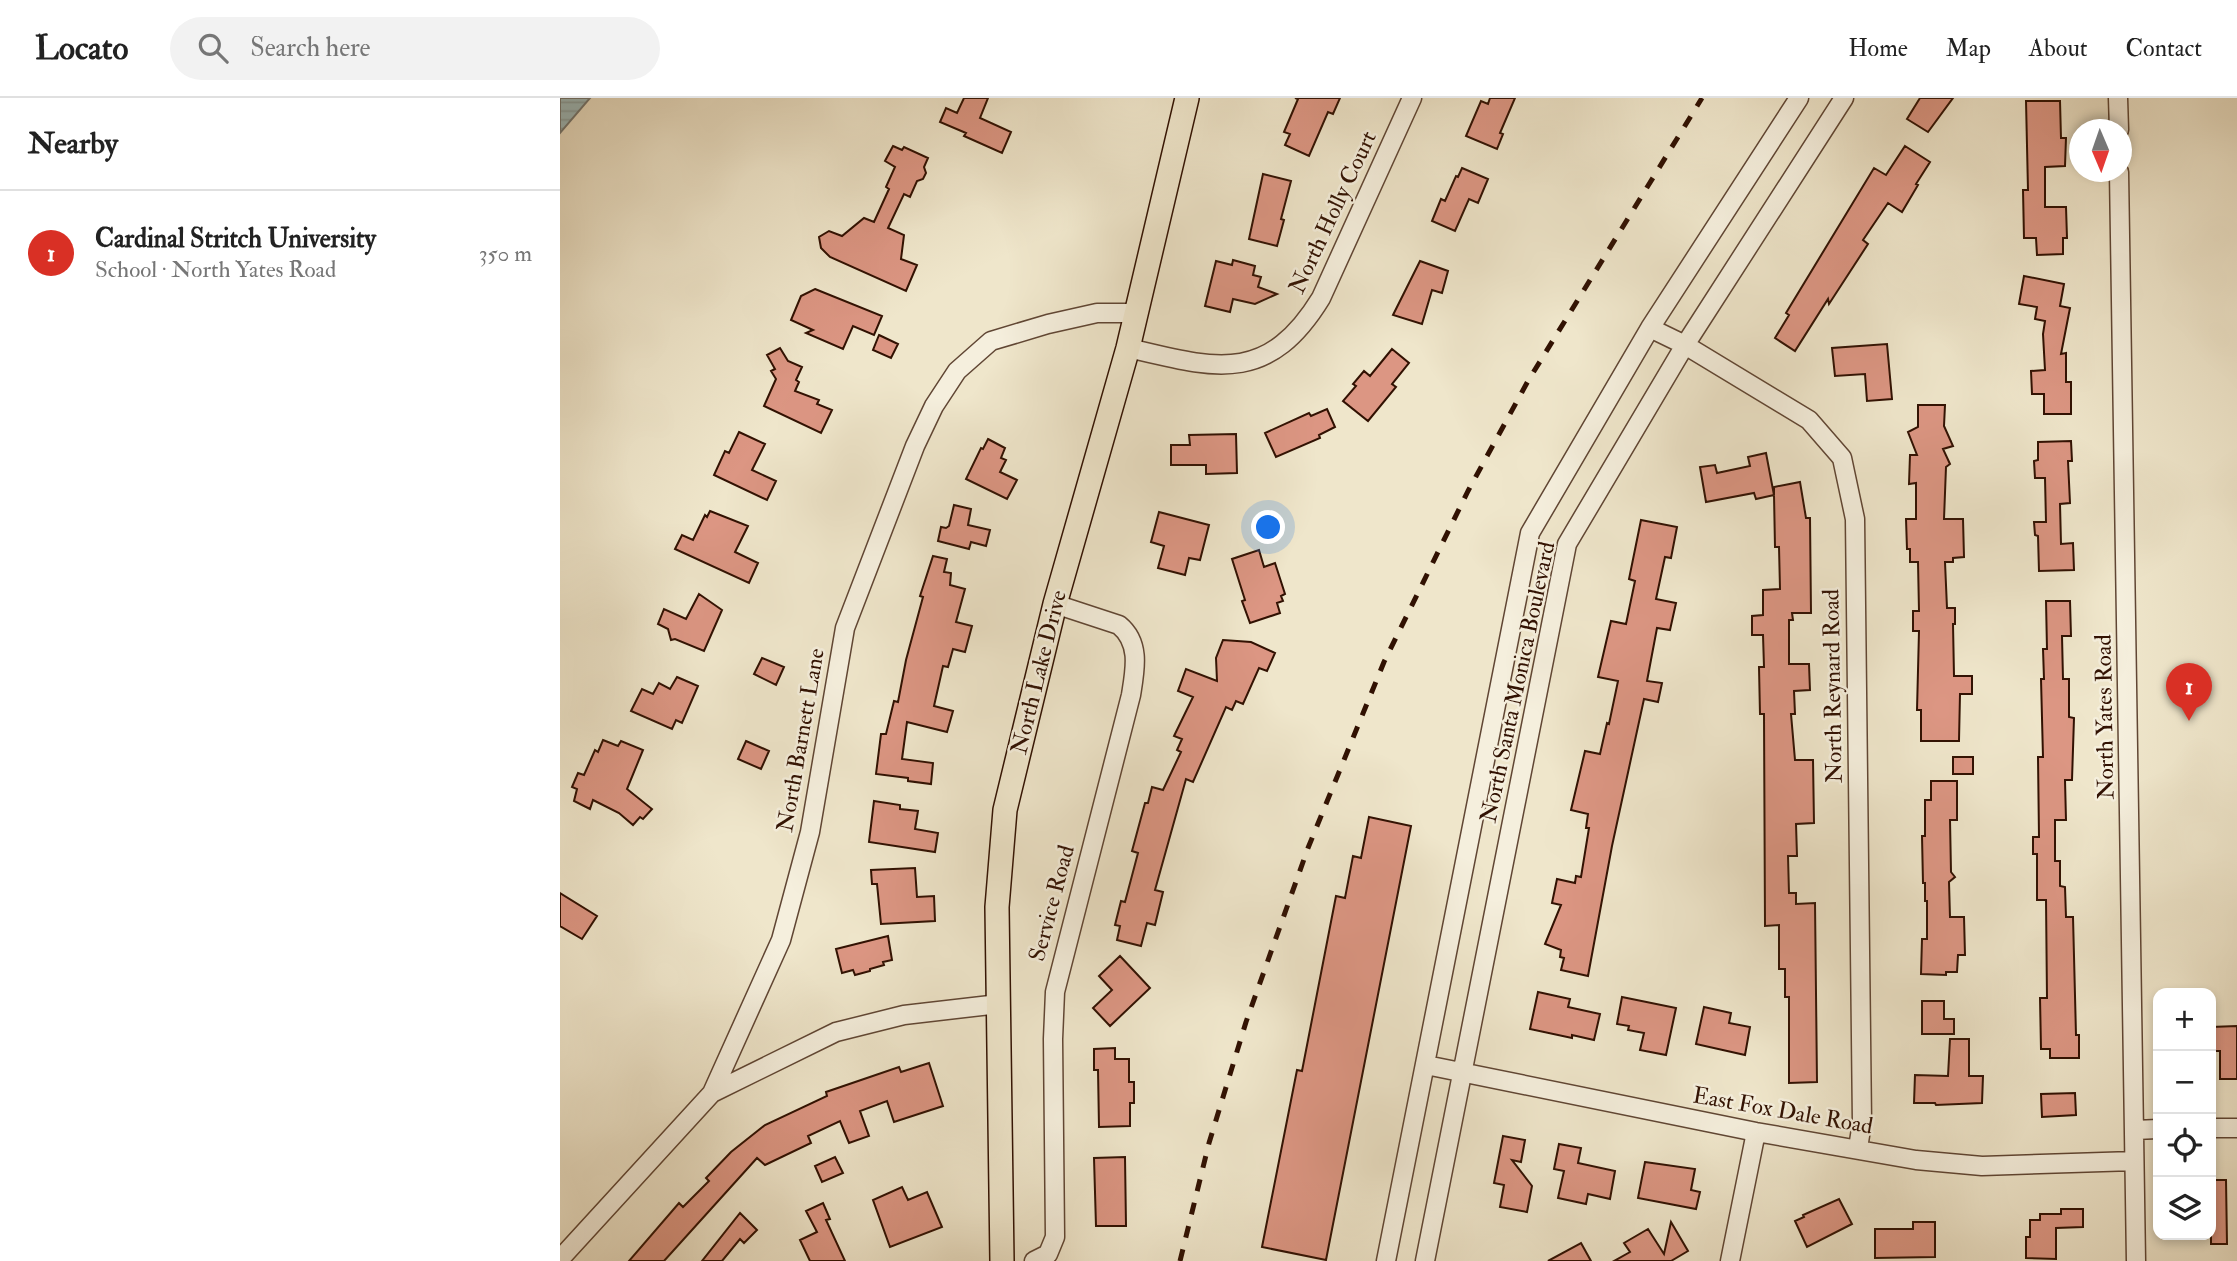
<!DOCTYPE html>
<html lang="en">
<head>
<meta charset="utf-8">
<style>
  :root { --surface:#fff; --page:#f2f2f2; --text:#222; --muted:#767676; --line:#e0e0e0; --accent:#d93025 }
  body { margin:0; font-family:"IM FELL Double Pica",serif; background:var(--page); color:var(--text) }
  .controls { position:absolute; right:21px; bottom:21px; display:grid; overflow:hidden; border-radius:14px; box-shadow:0 4px 10px #0003 }
  .controls button { width:63px; height:63px; display:grid; place-items:center; padding:0; border:0; border-bottom:2px solid var(--line); background:var(--surface); color:var(--text); font:35px sans-serif }
  .compass { position:absolute; left:1509px; top:21px; width:63px; height:63px; border-radius:50%; background:var(--surface); box-shadow:0 4px 10px #0003; rotate:178deg }
  .you { position:absolute; left:709px; top:430px; width:24px; height:24px; margin:-18px; border:5px solid #fff; border-radius:50%; background:#1a73e8; box-shadow:0 0 0 10px #1a73e833 }
  .badge { display:grid; place-items:center; width:46px; height:46px; border-radius:50%; background:var(--accent); color:#fff; font-size:23px; font-weight:700 }
  .pin { position:absolute; translate:-50% -58px; filter:drop-shadow(0 2px 4px #0008) }
  .pin::after { content:''; position:absolute; top:37px; width:24px; height:21px; background:inherit; clip-path:polygon(0 0,100% 0,50% 100%) }
  .list { margin:0; padding:0; list-style:none }
  h2 { display:flex; justify-content:space-between; align-items:center; height:91px; margin:0; padding:0 28px; font-size:30px }
  h2 small { font-size:23px; font-weight:400; color:var(--muted) }
  .list li { display:grid; grid-template-columns:46px 1fr auto; gap:21px; align-items:center; box-sizing:border-box; height:126px; padding:0 28px; border-top:2px solid var(--line) }
  .list b { display:block; font-size:26px; white-space:nowrap }
  .list p { margin:0; font-size:23px; white-space:nowrap; color:var(--muted) }
  .list em { font-size:23px; font-style:normal; color:var(--muted) }
  .icon { flex:none; width:38px; height:38px; fill:none; stroke:currentColor; stroke-width:2; stroke-linecap:round; stroke-linejoin:round }
  .map { position:relative; flex:none; width:1677px; height:1163px; overflow:hidden }
  header { display:flex; align-items:center; gap:42px; box-sizing:border-box; height:98px; padding:0 35px; background:var(--surface); border-bottom:2px solid var(--line) }
  header strong { font-size:33px }
  nav { display:flex; gap:38px; margin-inline-start:auto; font-size:24px }
  .search { width:490px; height:63px; background:var(--page); display:flex; align-items:center; gap:18px; box-sizing:border-box; padding:0 24px; border-radius:38px; color:var(--muted); font-size:26px }
  main { display:flex }
  aside { flex:1; background:var(--surface) }
  .map>svg:first-child { display:block }
  .water { fill:url(#water-rules); stroke:#727874; stroke-width:2 }
  .building { fill:#dc9683; stroke:#311102; stroke-width:2 }
  .lines { fill:none; stroke-linecap:round; stroke-linejoin:round }
  .minor-casing { stroke:#604634; stroke-width:21 }
  .major-casing { stroke:#311102; stroke-width:26 }
  .minor { stroke:#f5efdd; stroke-width:18 }
  .major { stroke:#efe6cb; stroke-width:23 }
  .rail { stroke:#311102; stroke-width:5; stroke-dasharray:12 12; stroke-linecap:butt }
  .labels { text-anchor:middle; stroke-width:5; stroke-linejoin:round; paint-order:stroke }
  .street-label { font-size:23px; fill:#311102; stroke:#f5efdd }
</style>
</head>
<body>
<header>
<strong>Locato</strong>
<div class="search"><svg class="icon" aria-label="search" viewBox="0 0 24 24"><circle cx="10" cy="10" r="6"/><path d="M15 15l6 6"/></svg>Search here</div>
<nav><a>Home</a><a>Map</a><a>About</a><a>Contact</a></nav>
</header>
<main>
<aside>
<h2>Nearby<small></small></h2>
<ul class="list">
<li><span class="badge">1</span><div><b>Cardinal Stritch University</b><p>School · North Yates Road</p></div><em>350 m</em></li>
</ul>
</aside>
<div class="map">
<svg width="1677" height="1163" viewBox="0 0 1677 1163">
  <defs>
    <pattern id="water-rules" width="6" height="5" patternUnits="userSpaceOnUse" patternTransform="scale(1.75)"><rect width="6" height="5" fill="#9dbdc0"/><path d="M0 2.5h6" fill="none" stroke="#88a1a3"/></pattern>
  </defs>
  <rect width="100%" height="100%" fill="#efe6cb"/>
  <filter id="stains"><feTurbulence type="fractalNoise" baseFrequency=".00286" numOctaves="4"/><feColorMatrix values="0 0 0 0 .2 0 0 0 0 .09 0 0 0 0 .02 0 0 0 .5 -.17"/></filter>
  <radialGradient id="worn" r=".72"><stop offset=".6" stop-color="#630" stop-opacity="0"/><stop offset="1" stop-color="#630" stop-opacity=".3"/></radialGradient>
  <path class="water" d="M 0,0 L 30,0 L 0,35 Z"/>
  <path class="building" d="M 404,0 L 428,0 L 420,20 L 451,34 L 442,55 L 404,38 L 406,35 L 380,24 L 386,10 L 397,15 Z
    M 735,0 L 780,0 L 773,16 L 768,14 L 749,58 L 725,47 L 730,36 L 724,34 L 738,1 Z
    M 930,0 L 955,0 L 940,35 L 943,36 L 937,51 L 906,38 L 921,3 L 928,6 Z
    M 1360,0 L 1393,0 L 1368,34 L 1347,21 Z
    M 1466,3 L 1500,3 L 1501,40 L 1506,40 L 1505,68 L 1485,69 L 1485,109 L 1506,109 L 1507,140 L 1503,140 L 1503,156 L 1477,157 L 1476,140 L 1464,140 L 1463,92 L 1468,92 Z
    M 333,48 L 342,52 L 344,49 L 368,60 L 364,69 L 366,75 L 363,81 L 357,83 L 350,99 L 344,96 L 328,130 L 344,137 L 341,161 L 357,167 L 346,193 L 270,159 L 261,150 L 259,139 L 269,133 L 282,138 L 304,120 L 314,124 L 329,91 L 326,89 L 335,69 L 325,63 Z
    M 1345,48 L 1370,64 L 1356,86 L 1358,87 L 1342,114 L 1328,105 L 1303,142 L 1308,146 L 1269,206 L 1268,201 L 1235,253 L 1215,240 L 1229,217 L 1226,215 L 1314,70 L 1326,77 Z
    M 902,70 L 928,81 L 918,105 L 909,101 L 895,133 L 872,123 L 881,101 L 885,103 L 896,78 L 898,79 Z
    M 703,76 L 731,83 L 721,121 L 724,122 L 717,148 L 689,141 Z
    M 673,162 L 695,168 L 693,177 L 701,179 L 698,189 L 717,196 L 695,206 L 673,201 L 670,214 L 645,208 L 656,163 L 672,167 Z
    M 860,163 L 888,173 L 882,195 L 872,192 L 862,226 L 833,217 Z
    M 1464,178 L 1504,186 L 1500,208 L 1510,210 L 1501,256 L 1506,255 L 1506,284 L 1511,284 L 1511,316 L 1484,316 L 1484,296 L 1472,296 L 1471,273 L 1485,272 L 1483,236 L 1485,223 L 1475,221 L 1477,209 L 1459,206 Z
    M 255,191 L 322,218 L 314,237 L 293,228 L 283,251 L 246,235 L 253,232 L 231,222 L 241,198 Z
    M 319,237 L 338,246 L 331,260 L 313,252 Z
    M 1327,246 L 1332,301 L 1307,303 L 1305,276 L 1275,278 L 1272,250 Z
    M 220,250 L 228,263 L 242,269 L 236,282 L 239,284 L 235,293 L 259,302 L 257,306 L 272,312 L 261,335 L 204,308 L 216,281 L 211,273 L 215,271 L 207,257 Z
    M 832,251 L 849,265 L 832,286 L 836,289 L 808,323 L 783,303 L 796,288 L 793,286 L 804,273 L 810,278 Z
    M 1358,307 L 1385,307 L 1384,328 L 1393,348 L 1383,351 L 1390,366 L 1386,369 L 1384,421 L 1403,421 L 1404,459 L 1393,460 L 1393,464 L 1385,464 L 1387,510 L 1395,510 L 1395,526 L 1393,526 L 1394,578 L 1412,578 L 1412,596 L 1400,596 L 1399,643 L 1361,643 L 1361,612 L 1357,612 L 1359,533 L 1353,533 L 1353,513 L 1359,513 L 1358,464 L 1350,464 L 1350,451 L 1347,451 L 1346,421 L 1356,421 L 1356,385 L 1349,386 L 1350,357 L 1357,357 L 1348,334 L 1358,329 Z
    M 767,311 L 775,329 L 759,337 L 760,340 L 716,359 L 705,335 L 749,315 L 751,318 Z
    M 179,334 L 205,346 L 192,372 L 216,383 L 207,402 L 154,377 L 165,353 L 169,355 Z
    M 676,336 L 677,375 L 646,376 L 646,367 L 611,367 L 611,347 L 630,347 L 629,337 Z
    M 428,341 L 445,350 L 441,360 L 446,362 L 440,374 L 457,382 L 447,401 L 406,381 L 421,350 L 423,351 Z
    M 1511,343 L 1512,363 L 1508,363 L 1510,405 L 1500,406 L 1501,446 L 1513,445 L 1514,472 L 1479,473 L 1478,438 L 1475,437 L 1474,424 L 1486,424 L 1485,380 L 1475,380 L 1474,363 L 1478,362 L 1478,344 Z
    M 1206,355 L 1214,397 L 1214,389 L 1240,384 L 1246,420 L 1250,420 L 1251,515 L 1232,515 L 1233,522 L 1229,522 L 1229,566 L 1249,566 L 1250,592 L 1234,593 L 1235,616 L 1231,616 L 1235,662 L 1253,662 L 1254,725 L 1236,726 L 1237,758 L 1228,758 L 1229,795 L 1236,795 L 1236,806 L 1255,805 L 1257,984 L 1229,985 L 1229,899 L 1225,899 L 1225,871 L 1219,871 L 1219,827 L 1205,828 L 1204,616 L 1200,616 L 1199,569 L 1204,569 L 1203,537 L 1192,537 L 1192,518 L 1203,517 L 1203,492 L 1220,491 L 1219,449 L 1215,449 L 1214,397 L 1196,401 L 1194,395 L 1146,404 L 1140,369 L 1155,367 L 1157,375 L 1190,368 L 1188,359 Z
    M 394,407 L 411,411 L 408,427 L 430,432 L 426,448 L 411,444 L 409,451 L 378,443 L 381,429 L 386,430 L 389,428 Z
    M 150,413 L 188,428 L 175,454 L 198,465 L 189,485 L 115,451 L 122,437 L 133,442 L 145,417 L 147,419 Z
    M 599,414 L 649,427 L 640,462 L 629,460 L 625,477 L 598,470 L 604,448 L 591,444 Z
    M 1081,422 L 1117,429 L 1111,460 L 1105,459 L 1096,501 L 1116,505 L 1110,532 L 1097,530 L 1087,583 L 1102,585 L 1098,604 L 1084,601 L 1052,748 L 1028,878 L 1001,872 L 1004,860 L 1000,859 L 1001,852 L 985,846 L 1001,807 L 992,805 L 997,781 L 1015,785 L 1016,778 L 1021,779 L 1029,730 L 1026,730 L 1028,716 L 1011,712 L 1025,653 L 1040,656 L 1047,625 L 1049,626 L 1058,583 L 1038,579 L 1051,523 L 1066,526 L 1075,483 L 1069,481 Z
    M 699,452 L 704,469 L 715,465 L 725,496 L 721,498 L 723,503 L 717,505 L 720,515 L 690,525 L 682,503 L 685,502 L 672,461 Z
    M 373,458 L 387,461 L 384,474 L 391,475 L 390,487 L 405,491 L 396,524 L 412,528 L 405,554 L 393,551 L 388,569 L 383,568 L 374,608 L 393,613 L 387,634 L 347,624 L 342,661 L 373,665 L 371,686 L 348,683 L 348,680 L 316,676 L 321,636 L 326,636 L 334,603 L 338,604 L 346,562 L 363,499 L 360,498 Z
    M 139,496 L 162,512 L 144,553 L 115,541 L 111,542 L 108,531 L 98,526 L 104,511 L 126,521 Z
    M 1486,503 L 1510,503 L 1511,538 L 1502,538 L 1503,581 L 1509,581 L 1509,619 L 1514,620 L 1512,682 L 1505,682 L 1506,722 L 1495,722 L 1495,763 L 1500,763 L 1500,788 L 1505,789 L 1506,819 L 1513,819 L 1516,937 L 1519,937 L 1519,960 L 1490,960 L 1490,951 L 1481,951 L 1480,900 L 1487,900 L 1486,802 L 1477,802 L 1477,756 L 1473,756 L 1473,739 L 1479,739 L 1478,659 L 1483,659 L 1481,581 L 1484,581 L 1483,551 L 1487,551 Z
    M 663,542 L 691,544 L 715,555 L 707,573 L 699,570 L 683,606 L 676,603 L 672,612 L 666,609 L 633,684 L 626,681 L 595,792 L 603,794 L 595,827 L 587,825 L 581,848 L 557,842 L 560,828 L 555,827 L 561,803 L 565,804 L 578,755 L 572,753 L 585,705 L 588,705 L 592,689 L 603,692 L 621,654 L 617,652 L 622,641 L 614,638 L 633,599 L 618,593 L 626,571 L 657,583 L 656,560 Z
    M 202,560 L 224,569 L 216,587 L 194,576 Z
    M 117,579 L 138,588 L 122,625 L 116,622 L 112,631 L 71,613 L 82,591 L 93,596 L 99,585 L 110,591 Z
    M 43,642 L 58,648 L 61,643 L 83,652 L 67,691 L 92,711 L 83,721 L 80,719 L 73,727 L 59,715 L 33,702 L 30,711 L 14,703 L 17,691 L 12,689 L 18,675 L 24,677 L 35,652 L 38,654 Z
    M 186,643 L 209,653 L 201,671 L 178,661 Z
    M 1393,659 L 1413,659 L 1413,676 L 1393,676 Z
    M 1371,683 L 1397,683 L 1397,722 L 1390,722 L 1391,774 L 1395,779 L 1389,784 L 1390,819 L 1404,819 L 1405,857 L 1398,857 L 1397,874 L 1386,874 L 1386,877 L 1361,876 L 1362,841 L 1367,841 L 1367,803 L 1365,803 L 1365,785 L 1363,785 L 1362,738 L 1365,738 L 1365,702 L 1371,702 Z
    M 314,703 L 340,707 L 340,711 L 358,713 L 355,731 L 378,735 L 375,754 L 309,744 Z
    M 809,719 L 851,728 L 766,1162 L 702,1149 L 737,972 L 742,973 L 776,798 L 785,800 L 793,758 L 801,760 Z
    M 355,770 L 357,799 L 374,798 L 375,823 L 321,826 L 317,786 L 312,786 L 311,772 Z
    M 0,795 L 37,818 L 22,841 L 0,828 Z
    M 328,838 L 332,862 L 323,864 L 324,867 L 310,871 L 310,873 L 295,877 L 293,872 L 282,875 L 276,851 Z
    M 560,858 L 590,890 L 550,928 L 533,910 L 552,892 L 539,878 Z
    M 978,894 L 1010,901 L 1008,909 L 1040,916 L 1034,942 L 1012,937 L 1012,940 L 970,931 Z
    M 1062,899 L 1116,910 L 1106,957 L 1080,952 L 1084,935 L 1068,932 L 1069,928 L 1057,926 Z
    M 1362,903 L 1384,903 L 1384,921 L 1394,921 L 1394,936 L 1362,936 Z
    M 1144,909 L 1171,915 L 1169,925 L 1190,929 L 1185,957 L 1136,946 Z
    M 1677,928 L 1677,981 L 1660,981 L 1660,953 L 1651,953 L 1651,929 Z
    M 1390,941 L 1409,941 L 1409,978 L 1423,978 L 1422,1005 L 1376,1007 L 1375,1005 L 1354,1005 L 1355,977 L 1388,978 Z
    M 555,950 L 555,961 L 569,961 L 569,984 L 574,984 L 574,1005 L 570,1005 L 570,1028 L 539,1029 L 538,972 L 534,972 L 534,951 Z
    M 369,965 L 383,1008 L 334,1024 L 327,1003 L 300,1013 L 309,1038 L 289,1045 L 280,1023 L 248,1038 L 251,1045 L 205,1067 L 197,1060 L 104,1163 L 69,1163 L 119,1105 L 123,1109 L 149,1083 L 146,1080 L 171,1054 L 205,1027 L 267,998 L 266,994 L 339,969 L 341,974 Z
    M 1515,995 L 1516,1017 L 1482,1019 L 1481,996 Z
    M 943,1038 L 965,1042 L 961,1064 L 952,1062 L 972,1088 L 967,1114 L 940,1109 L 944,1087 L 934,1085 Z
    M 999,1046 L 1021,1050 L 1018,1065 L 1055,1073 L 1050,1101 L 1028,1096 L 1026,1106 L 998,1100 L 1004,1073 L 994,1071 Z
    M 275,1059 L 283,1075 L 262,1084 L 255,1068 Z
    M 565,1059 L 566,1128 L 536,1128 L 534,1060 Z
    M 1085,1064 L 1135,1071 L 1131,1092 L 1140,1094 L 1136,1111 L 1078,1100 Z
    M 1651,1082 L 1666,1082 L 1667,1146 L 1651,1146 Z
    M 342,1089 L 348,1102 L 367,1094 L 382,1129 L 330,1149 L 313,1102 Z
    M 1279,1101 L 1292,1126 L 1247,1149 L 1235,1123 L 1244,1119 L 1243,1117 Z
    M 263,1105 L 270,1121 L 266,1122 L 285,1163 L 250,1163 L 240,1142 L 257,1134 L 246,1113 Z
    M 1501,1111 L 1523,1111 L 1523,1129 L 1496,1130 L 1496,1161 L 1466,1160 L 1466,1139 L 1470,1139 L 1470,1122 L 1480,1122 L 1480,1116 L 1501,1116 Z
    M 180,1115 L 197,1132 L 184,1145 L 180,1141 L 162,1163 L 142,1163 Z
    M 1111,1124 L 1128,1153 L 1111,1163 L 1054,1163 L 1070,1154 L 1064,1145 L 1088,1131 L 1104,1156 Z
    M 1353,1124 L 1375,1124 L 1375,1159 L 1315,1160 L 1315,1131 L 1353,1131 Z
    M 1021,1145 L 1031,1163 L 988,1163 Z"/>
  <g class="lines">
    <g class="minor-casing">
      <path id="minor" d="M 1558,0 L 1559,32
        M 1559,74 L 1576,1163
        M 1090,230 L 1125,247 L 1249,322 L 1282,360 L 1295,421 L 1302,1025 L 1298,1050
        M 568,250 C 654,270 707,288 761,200 L 852,0
        M 866,967 L 1196,1034 L 1356,1062 L 1422,1068 L 1574,1063
        M 152,995 L 276,934 L 344,917 L 439,906
        M 1651,1030 L 1677,1030
        M 1575,1032 L 1598,1031
        M 0,1161 L 152,995 L 221,842 L 250,734 L 285,530 L 355,348 L 374,308 L 397,273 L 431,243 L 488,226 L 537,215 L 576,215
        M 474,1163 L 488,1156 L 495,1139 L 493,941 L 495,894 L 571,597 C 575,572 581,545 559,527 L 495,506
        M 826,1163 L 970,435 L 1090,230 L 1239,0
        M 865,1163 L 1007,446 L 1125,247 L 1284,0
        M 1170,1163 L 1196,1034"/>
    </g>
    <g class="major-casing">
      <path id="major" d="M 442,1163 L 437,809 L 445,712 L 495,506 L 568,250 L 627,0"/>
    </g>
    <use href="#minor" class="minor"/>
    <use href="#major" class="major"/>
    <path class="rail" d="M 620,1163 L 649,1045 L 686,924 L 748,750 L 824,564 L 908,393 L 968,283 L 1142,0"/>
  </g>
  <g class="labels">
    <g class="street-label">
      <text transform="translate(772 114) rotate(-65)" y="8">North Holly Court</text>
      <text transform="translate(478 574) rotate(-76)" y="8">North Lake Drive</text>
      <text transform="translate(957 584) rotate(-78)" y="8">North Santa Monica Boulevard</text>
      <text transform="translate(1272 588) rotate(-91)" y="8">North Reynard Road</text>
      <text transform="translate(1544 619) rotate(-91)" y="8">North Yates Road</text>
      <text transform="translate(240 642) rotate(-80)" y="8">North Barnett Lane</text>
      <text transform="translate(491 805) rotate(-75)" y="8">Service Road</text>
      <text transform="translate(1223 1012) rotate(10)" y="8">East Fox Dale Road</text>
    </g>
  </g>
  <rect width="100%" height="100%" filter="url(#stains)"/>
  <rect width="100%" height="100%" fill="url(#worn)"/>
</svg>
<div class="controls">
<button>+</button>
<button>−</button>
<button><svg class="icon" aria-label="locate" viewBox="0 0 24 24"><circle cx="12" cy="12" r="6"/><path d="M12 2v4M12 18v4M2 12h4M18 12h4"/></svg></button>
<button><svg class="icon" aria-label="layers" viewBox="0 0 24 24"><path d="M12 4l9 5-9 5-9-5zM3 14l9 5 9-5"/></svg></button>
</div>
<svg class="compass" viewBox="-18 -18 36 36"><path d="M0-13l5 13h-10z" fill="#e53935"/><path d="M0 13l5-13h-10z" fill="#767676"/></svg>
<div class="you"></div>
<div class="pin badge" style="left:1629px;top:623px">1</div>
</div>
</main>
</body>
</html>
